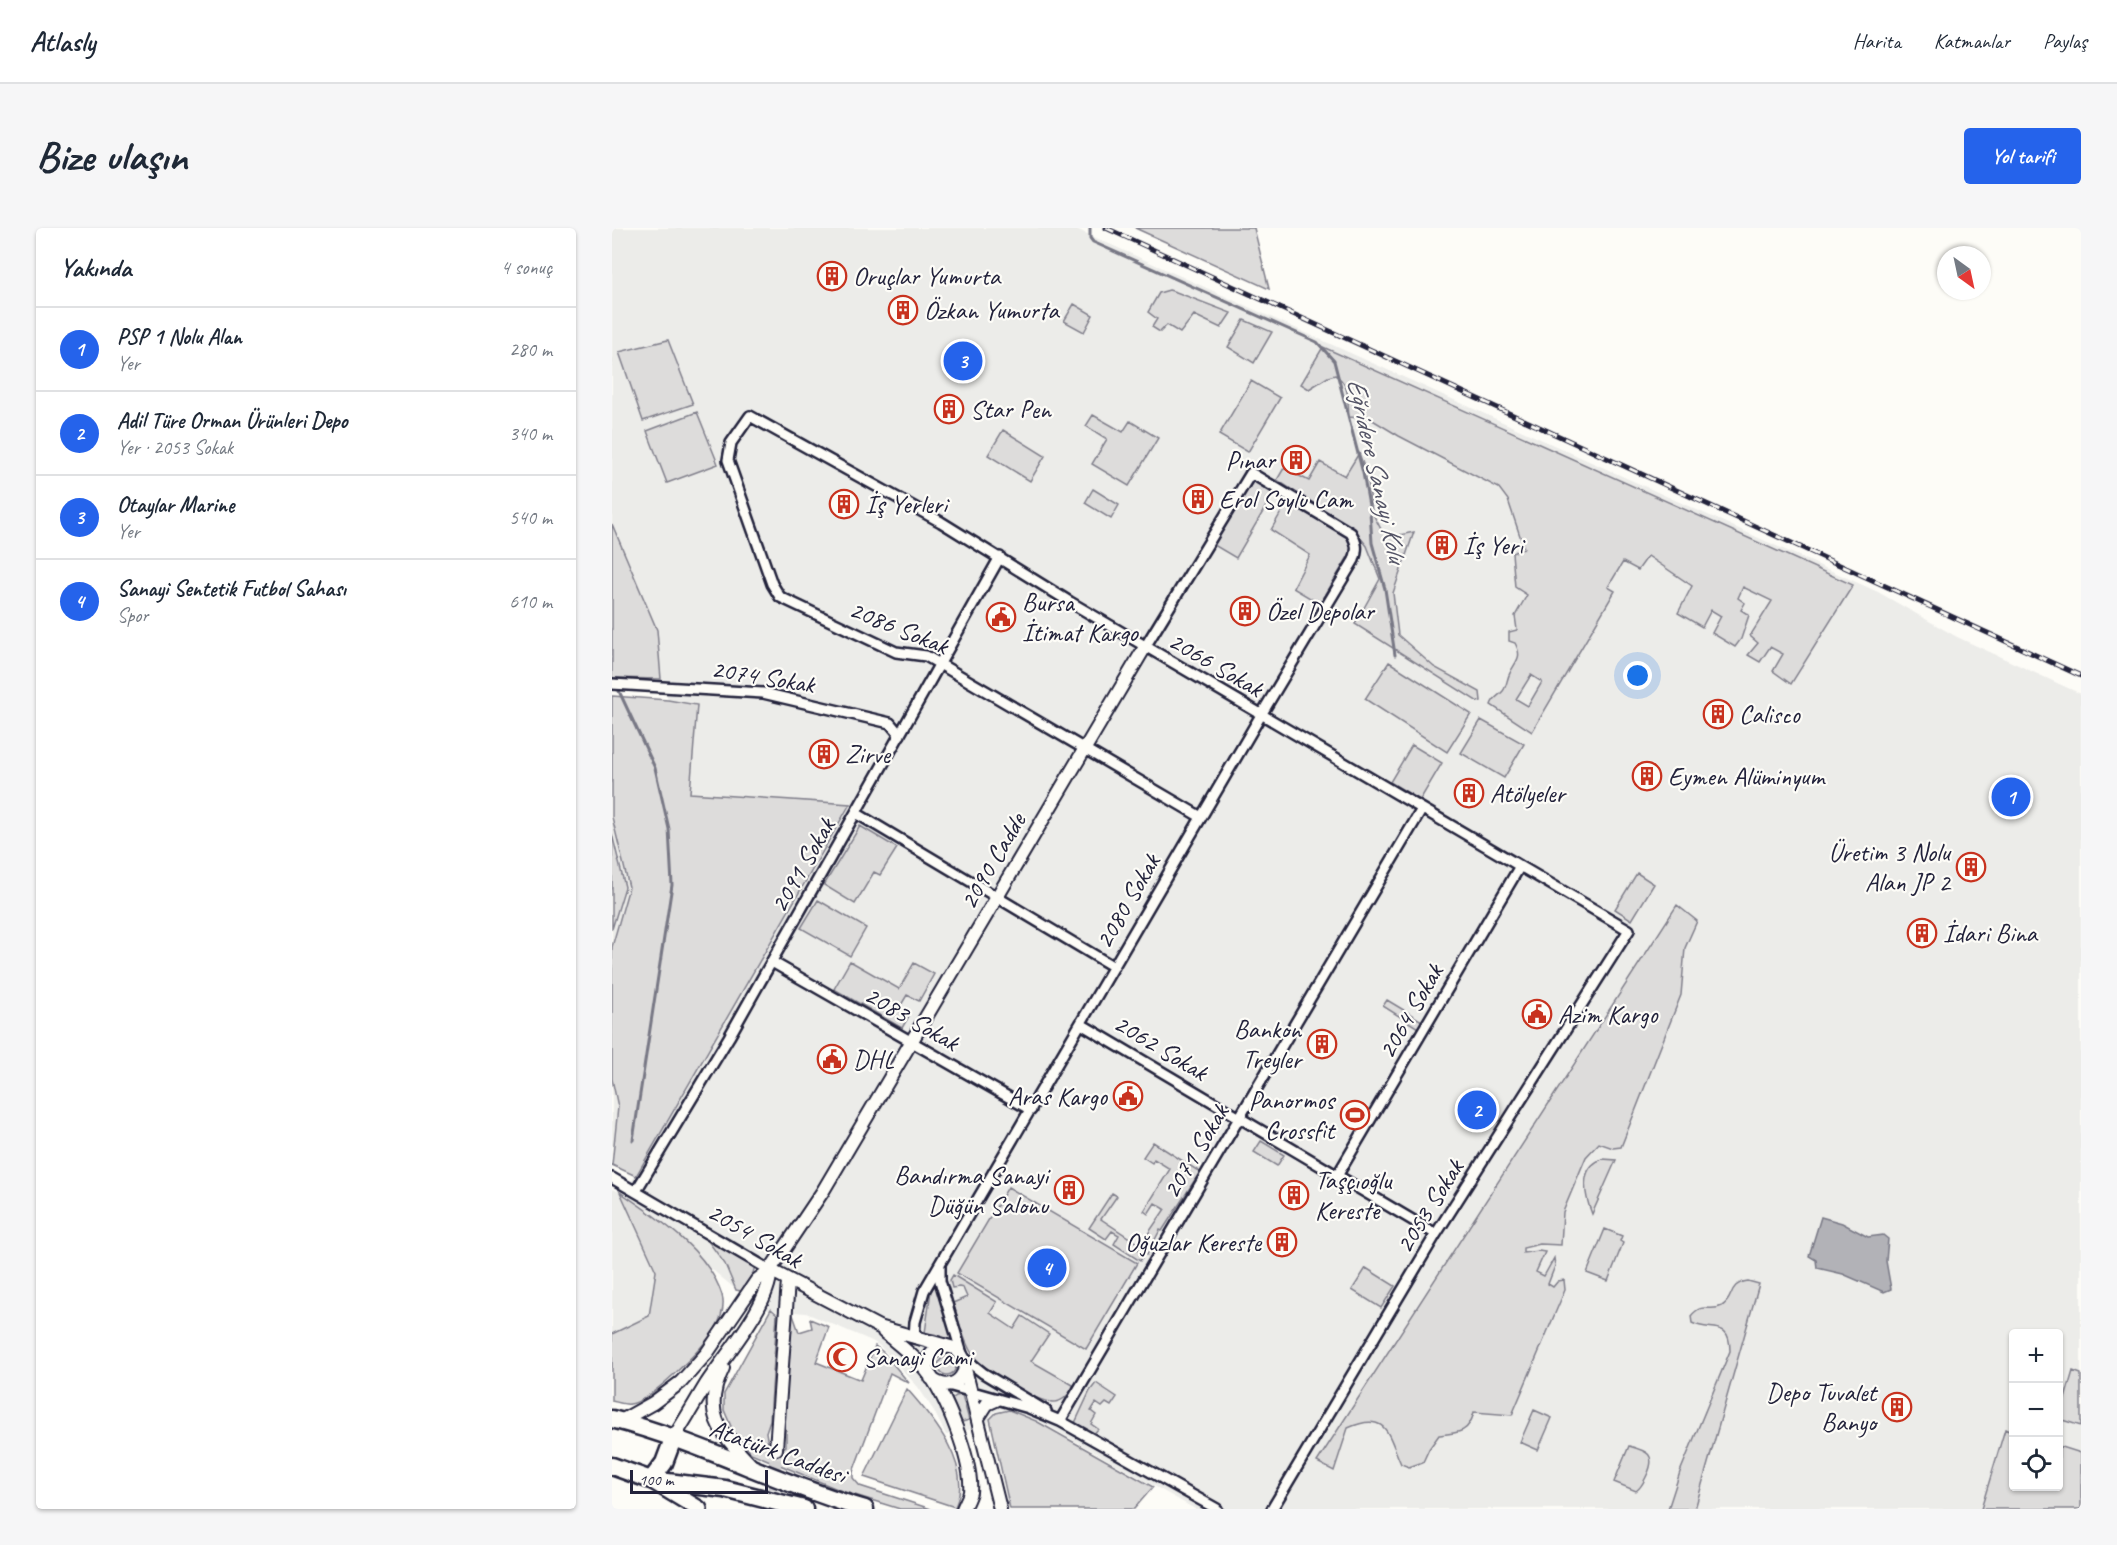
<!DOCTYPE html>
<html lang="tr">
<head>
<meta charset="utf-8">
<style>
  :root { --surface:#fff; --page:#f6f6f7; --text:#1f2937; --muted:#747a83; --line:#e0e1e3; --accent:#2563eb }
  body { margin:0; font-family:Caveat,sans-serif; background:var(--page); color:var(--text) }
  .controls { position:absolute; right:18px; bottom:18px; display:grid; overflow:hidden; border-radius:6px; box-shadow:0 2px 4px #0004 }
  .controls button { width:54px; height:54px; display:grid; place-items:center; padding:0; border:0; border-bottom:2px solid var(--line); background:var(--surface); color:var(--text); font:30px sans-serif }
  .compass { position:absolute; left:1325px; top:18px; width:54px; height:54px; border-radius:50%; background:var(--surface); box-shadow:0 2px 4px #0004; rotate:147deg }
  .scale { position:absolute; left:18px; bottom:15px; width:138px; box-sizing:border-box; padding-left:6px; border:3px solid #22223b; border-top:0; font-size:16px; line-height:21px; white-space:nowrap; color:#22223b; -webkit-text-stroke:4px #fdfcf7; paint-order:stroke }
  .you { position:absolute; left:1026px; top:448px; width:21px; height:21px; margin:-15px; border:4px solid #fff; border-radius:50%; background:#1a73e8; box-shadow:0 0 0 9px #1a73e833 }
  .badge { display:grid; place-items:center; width:39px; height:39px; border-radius:50%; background:var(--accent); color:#fff; font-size:20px; font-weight:700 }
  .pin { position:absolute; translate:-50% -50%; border:3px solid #fff; box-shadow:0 2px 6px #0006 }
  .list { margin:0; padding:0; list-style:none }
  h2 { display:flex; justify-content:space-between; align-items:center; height:78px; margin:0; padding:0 24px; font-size:26px }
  h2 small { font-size:20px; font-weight:400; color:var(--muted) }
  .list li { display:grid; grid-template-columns:39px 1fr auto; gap:18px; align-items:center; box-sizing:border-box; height:84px; padding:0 24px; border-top:2px solid var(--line) }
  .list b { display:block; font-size:22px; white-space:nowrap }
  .list p { margin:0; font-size:20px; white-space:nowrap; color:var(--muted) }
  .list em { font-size:20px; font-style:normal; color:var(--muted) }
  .icon { flex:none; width:33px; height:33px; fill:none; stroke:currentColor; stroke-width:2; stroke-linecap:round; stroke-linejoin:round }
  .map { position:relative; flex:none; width:1469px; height:1281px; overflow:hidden; border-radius:6px }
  header { display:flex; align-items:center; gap:36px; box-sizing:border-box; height:84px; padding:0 30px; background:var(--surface); border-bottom:2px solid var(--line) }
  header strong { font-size:28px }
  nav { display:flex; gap:33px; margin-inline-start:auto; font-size:21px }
  .intro { display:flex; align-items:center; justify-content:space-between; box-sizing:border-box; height:144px; padding:0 36px }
  h1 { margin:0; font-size:42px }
  .button { padding:15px 27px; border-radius:6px; background:var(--accent); color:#fff; font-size:21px; font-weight:700 }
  main { display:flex; gap:36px; padding:0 36px }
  aside { flex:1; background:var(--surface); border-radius:6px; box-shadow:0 2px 4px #0004 }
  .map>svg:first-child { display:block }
  .built { fill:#ecece9; fill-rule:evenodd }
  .green { fill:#dddcdb; stroke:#807f8b; stroke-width:1.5; fill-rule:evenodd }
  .water { fill:#b2b2b7; stroke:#787885; stroke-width:1.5 }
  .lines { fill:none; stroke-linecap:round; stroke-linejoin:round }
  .stream { stroke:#787885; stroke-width:3 }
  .tertiary-tunnel { stroke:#d1d0d1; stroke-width:12; stroke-dasharray:12 6; stroke-linecap:butt }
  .minor-casing { stroke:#22223b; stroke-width:14 }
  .tertiary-casing { stroke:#22223b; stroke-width:16 }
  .primary-casing { stroke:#22223b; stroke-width:20 }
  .trunk-casing { stroke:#22223b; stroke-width:21 }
  .minor { stroke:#fdfcf7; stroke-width:9 }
  .tertiary { stroke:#fdfcf7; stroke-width:12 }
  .primary { stroke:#fdfcf7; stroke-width:15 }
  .trunk { stroke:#fdfcf7; stroke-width:16 }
  .rail-casing { stroke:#22223b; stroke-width:5 }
  .rail { stroke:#fdfcf7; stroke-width:3; stroke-dasharray:9; stroke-linecap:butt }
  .labels { text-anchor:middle; stroke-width:4.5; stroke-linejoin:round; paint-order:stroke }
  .poi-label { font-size:26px; fill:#22223b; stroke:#fdfcf7; text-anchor:start }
  .street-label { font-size:26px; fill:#22223b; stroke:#fdfcf7 }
  .water-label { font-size:27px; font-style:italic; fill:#545466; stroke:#fdfcf7 }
</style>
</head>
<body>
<header>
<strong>Atlasly</strong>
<nav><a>Harita</a><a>Katmanlar</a><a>Paylaş</a></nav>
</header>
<div class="intro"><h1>Bize ulaşın</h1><a class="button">Yol tarifi</a></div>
<main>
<aside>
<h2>Yakında<small>4 sonuç</small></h2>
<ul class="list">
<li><span class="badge">1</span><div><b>PSP 1 Nolu Alan</b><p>Yer</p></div><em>280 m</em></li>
<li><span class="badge">2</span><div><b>Adil Türe Orman Ürünleri Depo</b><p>Yer · 2053 Sokak</p></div><em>340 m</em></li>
<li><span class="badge">3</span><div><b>Otaylar Marine</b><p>Yer</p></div><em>540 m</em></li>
<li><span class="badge">4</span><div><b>Sanayi Sentetik Futbol Sahası</b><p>Spor</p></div><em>610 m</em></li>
</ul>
</aside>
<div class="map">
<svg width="1469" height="1281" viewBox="0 0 1469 1281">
  <rect width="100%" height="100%" fill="#fdfcf7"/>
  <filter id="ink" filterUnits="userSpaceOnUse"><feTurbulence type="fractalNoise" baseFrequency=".0167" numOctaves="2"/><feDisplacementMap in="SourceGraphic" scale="12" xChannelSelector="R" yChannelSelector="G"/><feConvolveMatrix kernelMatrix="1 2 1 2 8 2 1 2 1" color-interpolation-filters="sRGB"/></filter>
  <g filter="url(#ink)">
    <path class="built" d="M 0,0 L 462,0 L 1266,364 L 1345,409 L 1469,466 L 1469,1281 L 583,1281 L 424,1191 L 398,1181 L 384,1183 L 378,1188 L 377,1197 L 334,1207 L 322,1183 L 306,1159 L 268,1118 L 260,1113 L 194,1085 L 156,1082 L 128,1065 L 97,1039 L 59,1000 L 9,966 L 44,1043 L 37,1088 L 0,1106 L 0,961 L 8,964 L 24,948 L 238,577 L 78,565 L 85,478 L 56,472 L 49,451 L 45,402 L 0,296 ZM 1402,1106 L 1446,1106 L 1446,1258 L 1402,1258 Z
      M 0,589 L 17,659 L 0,719 Z
      M 0,851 L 6,879 L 0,931 Z"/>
    <path class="green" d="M 523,0 L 642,0 L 657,61 Z
      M 557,62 L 564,64 L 619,85 L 609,100 L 582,87 L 568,105 L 555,97 L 548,104 L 540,99 L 545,91 L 536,84 L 547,65 Z
      M 462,76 L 481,87 L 472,104 L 452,93 Z
      M 632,92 L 660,104 L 642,135 L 616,119 Z
      M 56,112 L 81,176 L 31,193 L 7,124 Z
      M 711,119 L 1241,357 L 1179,456 L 1161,443 L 1171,426 L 1158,419 L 1148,434 L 1136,427 L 1146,415 L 1138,408 L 1160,373 L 1131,359 L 1126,370 L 1133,375 L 1129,382 L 1137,387 L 1129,411 L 1123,419 L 1100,405 L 1109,388 L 1099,382 L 1090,399 L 1066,385 L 1080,358 L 1036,328 L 1026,342 L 1011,334 L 996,359 L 1003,363 L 920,504 L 879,477 C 881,470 886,469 891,463 C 895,458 895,450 898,445 C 904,432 911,430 903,415 L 897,413 L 897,404 L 905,402 L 903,388 L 915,367 L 903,359 L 900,325 L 912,320 L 896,272 L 887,260 L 787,208 L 759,191 L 737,189 C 735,172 739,157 723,147 L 716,149 L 697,161 L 689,156 ZM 919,447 L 930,454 L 916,478 L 904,471 Z
      M 639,153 L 668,170 L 636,224 L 607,207 Z
      M 85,184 L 106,236 L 55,255 L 35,203 Z
      M 481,187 L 511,204 L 518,193 L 546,210 L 517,258 L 480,236 L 495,211 L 474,198 Z
      M 391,202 L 433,228 L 418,253 L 376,227 Z
      M 747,225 L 756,250 L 760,284 L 771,305 L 778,309 L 802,304 L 781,365 L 786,407 L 822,439 L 868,464 L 869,473 L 866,474 L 743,396 L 768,351 L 755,318 L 743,303 L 665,252 L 672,240 L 697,253 L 708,234 L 733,248 Z
      M 641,250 L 663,263 L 624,330 L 602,317 Z
      M 481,261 L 507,277 L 499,291 L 473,275 Z
      M 675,274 L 734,308 L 740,322 L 708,376 L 681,360 L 698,327 L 659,302 Z
      M 0,296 L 45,402 L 49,451 L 0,450 Z
      M 777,434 L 859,486 L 835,524 L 753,471 Z
      M 0,468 L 56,472 L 85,477 L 78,565 L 238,576 L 24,948 L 0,937 L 6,879 L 0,851 L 0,719 L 17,659 L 0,589 Z
      M 869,492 L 912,516 L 892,550 L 849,525 Z
      M 800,517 L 830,535 L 808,572 L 778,554 Z
      M 248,598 L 285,620 L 268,647 L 262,644 L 243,676 L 212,657 Z
      M 0,606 L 13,659 L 0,701 Z
      M 1025,645 L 1042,656 L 1020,692 L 1003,681 Z
      M 206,672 L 254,700 L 238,728 L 189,700 Z
      M 1065,677 L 1085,693 L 1073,720 L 1069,767 L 1009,919 L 1001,920 L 987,915 L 974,929 L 951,984 L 949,1017 L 928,1016 L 911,1020 L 911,1025 L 927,1023 L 933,1024 L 924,1044 L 932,1048 L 942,1030 L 943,1038 L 936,1056 L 941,1059 L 946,1053 L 952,1052 L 953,1062 L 900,1187 L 862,1184 C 857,1205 847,1205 827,1207 L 817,1221 L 811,1234 L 797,1239 L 789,1236 C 776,1208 776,1182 736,1200 L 722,1243 L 705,1234 Z
      M 238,733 L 287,761 L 302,735 L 322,746 L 307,773 L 295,767 L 286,782 L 297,788 L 290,800 L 222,761 Z
      M 775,772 L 810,793 L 806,800 L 771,778 Z
      M 649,913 L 672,927 L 665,938 L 642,924 Z
      M 541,914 L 588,944 L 550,1003 L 548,1002 L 535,1027 L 529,1016 L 553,981 L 543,975 L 536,986 L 532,983 L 558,941 L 542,931 L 540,935 L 531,929 Z
      M 990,931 L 1004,932 L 980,986 C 973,968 966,940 990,931 Z
      M 396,959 L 525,1035 L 474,1121 L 345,1045 Z
      M 8,964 C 45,990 96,1022 110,1067 C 113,1078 109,1091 103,1101 C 92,1119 38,1174 18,1176 C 13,1177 5,1174 0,1173 L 0,1106 L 37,1088 L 44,1043 Z
      M 500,965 L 505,968 L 489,991 L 525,1015 L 526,1023 L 530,1030 L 528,1033 L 502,1016 L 507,1007 L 500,1003 L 494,1011 L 477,1000 Z
      M 993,1001 L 1010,1008 L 1008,1013 L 1011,1015 L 996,1053 L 975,1045 Z
      M 99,1012 L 143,1038 L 141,1045 L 129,1063 L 124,1062 L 113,1036 L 96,1013 Z
      M 754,1040 L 783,1058 L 769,1080 L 740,1062 Z
      M 341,1047 L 385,1074 L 378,1085 L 402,1101 L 410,1088 L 437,1106 L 419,1133 L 461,1157 L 460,1162 C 455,1168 450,1174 441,1174 C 423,1174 371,1142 361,1127 C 351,1113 347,1092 341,1075 L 355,1069 L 351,1060 L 347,1059 L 340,1060 L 338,1052 Z
      M 1136,1053 L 1147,1056 L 1083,1281 L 1056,1281 L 1068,1244 L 1118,1123 C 1118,1090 1099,1105 1080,1095 L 1079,1088 C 1091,1073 1097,1085 1110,1078 C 1123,1070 1115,1056 1136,1053 Z
      M 325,1054 L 340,1112 L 322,1106 L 313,1105 L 319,1063 Z
      M 159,1081 L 165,1086 L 158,1192 L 154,1204 L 157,1222 L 166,1223 L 174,1218 L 174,1202 L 170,1193 L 178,1083 L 180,1084 L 187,1104 L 200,1100 L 198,1091 L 217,1099 L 204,1134 L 249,1152 L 263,1118 L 271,1124 L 297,1155 L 278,1145 L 241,1244 L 241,1250 L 248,1258 L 319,1281 L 288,1281 L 230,1263 L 139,1225 L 121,1203 L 112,1182 L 112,1166 Z
      M326 1138a9 9 0 1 1 18 0a9 9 0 1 1-18 0Z
      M 1461,1143 L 1469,1146 L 1469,1198 L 1447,1191 Z
      M 484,1155 L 505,1169 L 499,1178 L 494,1175 L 490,1179 L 484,1175 L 479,1183 L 484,1187 L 479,1196 L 486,1201 L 481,1207 L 463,1195 L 478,1163 Z
      M 295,1161 C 320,1189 362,1238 343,1279 L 252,1249 Z
      M 350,1167 L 357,1192 L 350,1194 L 340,1171 L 344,1168 Z
      M 397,1182 L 424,1193 L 541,1259 L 522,1281 L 398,1281 L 378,1191 L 384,1185 Z
      M 922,1182 L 940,1190 L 926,1222 L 908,1214 Z
      M 1393,1201 L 1401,1205 L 1402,1258 L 1446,1258 L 1447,1218 L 1469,1225 L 1469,1281 L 1369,1281 Z
      M 1017,1218 C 1035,1223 1045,1226 1035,1247 C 1032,1253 1030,1259 1024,1263 L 1002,1254 Z"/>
    <path class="water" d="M 1209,989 L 1230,995 L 1256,1009 L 1271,1007 L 1276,1011 L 1274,1033 L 1279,1061 L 1272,1064 L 1231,1046 L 1205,1040 L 1204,1032 L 1197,1028 Z"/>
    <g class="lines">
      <path class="stream" d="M 478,0 L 478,10 L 481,14 L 705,114 L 722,133 L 751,245 L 758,283 L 760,315 L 773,361 L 783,427
        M 7,463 L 43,540 L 57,601 L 60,657 L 21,912"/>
      <path class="tertiary-tunnel" d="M 160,1279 L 164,1221"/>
      <g class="minor-casing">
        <path id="minor" d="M 0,456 L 151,465 L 278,495 L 288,507
          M 244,585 L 502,739
          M 589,589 L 314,428 L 284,424 L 168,369 L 160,356 L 116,232 L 119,215 L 138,188 L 329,294 L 458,374 L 1017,702 L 824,1006 L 660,1281
          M 160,734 L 419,882
          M 469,796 L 824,1006
          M 725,948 L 908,638
          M 0,950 L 158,1042
          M 24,963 L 117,809 L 388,329
          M 328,1038 L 328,1053 L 350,1126
          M 302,1110 L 303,1094 L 312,1063 L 649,487 L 742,332 C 746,321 745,315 739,305 L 639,245 L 533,419
          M 352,1130 L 371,1145 L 434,1183
          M 336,1157 L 417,1180 L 448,1193 L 605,1281
          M 448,1193 L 810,581"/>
      </g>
      <g class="tertiary-casing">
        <path id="tertiary" d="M 158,1042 L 267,1099 L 342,1120 C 368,1137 342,1171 319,1150
          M 272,1104 C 286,1116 302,1128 314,1142 C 333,1165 361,1233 358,1264 C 357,1269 353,1276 351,1281
          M 111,1140 C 88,1187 110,1206 141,1239
          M 353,1141 L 388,1281
          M 316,1144 C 313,1130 320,1120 335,1119
          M 366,1190 L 375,1176 L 384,1172
          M 9,1193 L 41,1175 L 69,1154 L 95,1125 L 145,1052 L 158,1042 L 211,963 L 533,419
          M 61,1211 C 73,1192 84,1173 95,1155 C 112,1129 161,1072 158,1042
          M 164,1221 L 176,1053"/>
      </g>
      <g class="primary-casing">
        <path id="primary" d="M 39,1252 L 87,1281"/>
      </g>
      <g class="trunk-casing">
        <path id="trunk" d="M 0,1191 C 87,1213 167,1256 253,1281
          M 0,1238 L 39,1252 L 113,1261 L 192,1281
          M 39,1252 L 52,1235 L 61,1211"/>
      </g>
      <use href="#minor" class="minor"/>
      <use href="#tertiary" class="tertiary"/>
      <use href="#primary" class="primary"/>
      <use href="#trunk" class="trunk"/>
      <g class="rail-casing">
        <path id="rail" d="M 494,0 L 1469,448"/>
      </g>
      <use href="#rail" class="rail"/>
    </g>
  </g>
  <defs>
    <g id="building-ring" transform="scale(1.5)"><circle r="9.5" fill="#fdfcf7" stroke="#c8321e" stroke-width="1.5"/><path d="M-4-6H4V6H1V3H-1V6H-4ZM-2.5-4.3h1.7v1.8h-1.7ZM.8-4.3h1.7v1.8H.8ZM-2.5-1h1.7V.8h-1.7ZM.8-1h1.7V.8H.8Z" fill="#c8321e"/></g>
    <g id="civic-ring" transform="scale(1.5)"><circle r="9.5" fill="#fdfcf7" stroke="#c8321e" stroke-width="1.5"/><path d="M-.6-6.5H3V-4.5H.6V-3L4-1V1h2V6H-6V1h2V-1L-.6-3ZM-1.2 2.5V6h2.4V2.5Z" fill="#c8321e"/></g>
    <g id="stadium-ring" transform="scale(1.5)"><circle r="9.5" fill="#fdfcf7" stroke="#c8321e" stroke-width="1.5"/><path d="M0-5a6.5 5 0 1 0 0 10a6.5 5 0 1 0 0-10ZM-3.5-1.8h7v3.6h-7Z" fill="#c8321e"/></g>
    <g id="mosque-ring" transform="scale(1.5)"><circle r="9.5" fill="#fdfcf7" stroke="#c8321e" stroke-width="1.5"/><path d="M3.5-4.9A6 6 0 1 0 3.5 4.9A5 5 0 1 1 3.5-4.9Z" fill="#c8321e"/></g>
  </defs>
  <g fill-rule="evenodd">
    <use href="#building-ring" x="220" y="48"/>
    <use href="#building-ring" x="291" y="82"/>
    <use href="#building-ring" x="337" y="181"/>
    <use href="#building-ring" x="684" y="232"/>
    <use href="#building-ring" x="586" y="271"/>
    <use href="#building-ring" x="232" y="276"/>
    <use href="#building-ring" x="830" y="317"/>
    <use href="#building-ring" x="633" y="383"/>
    <use href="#civic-ring" x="389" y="389"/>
    <use href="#building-ring" x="1106" y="486"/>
    <use href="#building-ring" x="212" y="526"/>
    <use href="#building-ring" x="1035" y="548"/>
    <use href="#building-ring" x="857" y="565"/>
    <use href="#building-ring" x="1359" y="639"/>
    <use href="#building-ring" x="1310" y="705"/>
    <use href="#civic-ring" x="925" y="786"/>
    <use href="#building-ring" x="710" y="816"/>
    <use href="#civic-ring" x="220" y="831"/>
    <use href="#civic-ring" x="516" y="868"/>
    <use href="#stadium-ring" x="743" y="887"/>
    <use href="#building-ring" x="457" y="962"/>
    <use href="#building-ring" x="682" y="967"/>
    <use href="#building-ring" x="670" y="1014"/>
    <use href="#mosque-ring" x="230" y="1129"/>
    <use href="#building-ring" x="1285" y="1179"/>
  </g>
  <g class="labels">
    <g class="poi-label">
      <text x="241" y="57">Oruçlar Yumurta</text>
      <text x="312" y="91">Özkan Yumurta</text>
      <text x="358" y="190">Star Pen</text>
      <text x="663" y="241" text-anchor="end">Pınar</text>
      <text x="607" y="280">Erol Soylu Cam</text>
      <text x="253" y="285">İş Yerleri</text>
      <text x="851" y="326">İş Yeri</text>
      <text x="410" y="383">Bursa<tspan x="410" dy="30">İtimat Kargo</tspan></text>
      <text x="654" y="392">Özel Depolar</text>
      <text x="1127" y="495">Calisco</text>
      <text x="233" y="535">Zirve</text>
      <text x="1056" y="557">Eymen Alüminyum</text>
      <text x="878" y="574">Atölyeler</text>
      <text x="1338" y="633" text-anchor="end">Üretim 3 Nolu<tspan x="1338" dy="30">Alan JP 2</tspan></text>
      <text x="1331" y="714">İdari Bina</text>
      <text x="946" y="795">Azim Kargo</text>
      <text x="689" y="810" text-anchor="end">Bankon<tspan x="689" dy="30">Treyler</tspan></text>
      <text x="241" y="840">DHL</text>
      <text x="495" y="877" text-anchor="end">Aras Kargo</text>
      <text x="722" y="881" text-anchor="end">Panormos<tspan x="722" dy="30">Crossfit</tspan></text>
      <text x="436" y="956" text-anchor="end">Bandırma Sanayi<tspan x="436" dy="30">Düğün Salonu</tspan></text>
      <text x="703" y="961">Taşçıoğlu<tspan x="703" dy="30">Kereste</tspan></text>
      <text x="649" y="1023" text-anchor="end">Oğuzlar Kereste</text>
      <text x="251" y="1138">Sanayi Cami</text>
      <text x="1264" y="1173" text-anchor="end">Depo Tuvalet<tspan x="1264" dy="30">Banyo</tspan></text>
    </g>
    <g class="street-label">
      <text transform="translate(287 399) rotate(22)" y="9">2086 Sokak</text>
      <text transform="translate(604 436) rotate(30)" y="9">2066 Sokak</text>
      <text transform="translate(151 448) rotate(9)" y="9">2074 Sokak</text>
      <text transform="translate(380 633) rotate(-60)" y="9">2090 Cadde</text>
      <text transform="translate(190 637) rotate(-60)" y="9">2091 Sokak</text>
      <text transform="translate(515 673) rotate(-60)" y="9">2080 Sokak</text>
      <text transform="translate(798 783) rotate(-60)" y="9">2064 Sokak</text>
      <text transform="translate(300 790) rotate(30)" y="9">2083 Sokak</text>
      <text transform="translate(549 819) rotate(31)" y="9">2062 Sokak</text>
      <text transform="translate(583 923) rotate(-59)" y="9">2071 Sokak</text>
      <text transform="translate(817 978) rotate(-58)" y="9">2053 Sokak</text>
      <text transform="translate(143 1007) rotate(30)" y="9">2054 Sokak</text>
      <text transform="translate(166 1223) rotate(20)" y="9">Atatürk Caddesi</text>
    </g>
    <g class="water-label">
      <text transform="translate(765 242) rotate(77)" y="9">Eğridere Sanayi Kolu</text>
    </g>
  </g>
</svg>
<div class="controls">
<button>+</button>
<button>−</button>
<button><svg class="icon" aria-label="locate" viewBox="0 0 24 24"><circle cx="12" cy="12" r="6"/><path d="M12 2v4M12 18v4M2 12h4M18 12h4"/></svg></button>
</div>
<svg class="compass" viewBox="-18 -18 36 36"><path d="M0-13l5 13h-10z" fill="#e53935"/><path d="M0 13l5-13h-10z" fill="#747a83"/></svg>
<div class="scale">100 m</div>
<div class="you"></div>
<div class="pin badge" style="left:1399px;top:569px">1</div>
<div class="pin badge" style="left:865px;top:882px">2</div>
<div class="pin badge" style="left:351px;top:133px">3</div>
<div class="pin badge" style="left:435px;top:1040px">4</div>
</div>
</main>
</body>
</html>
